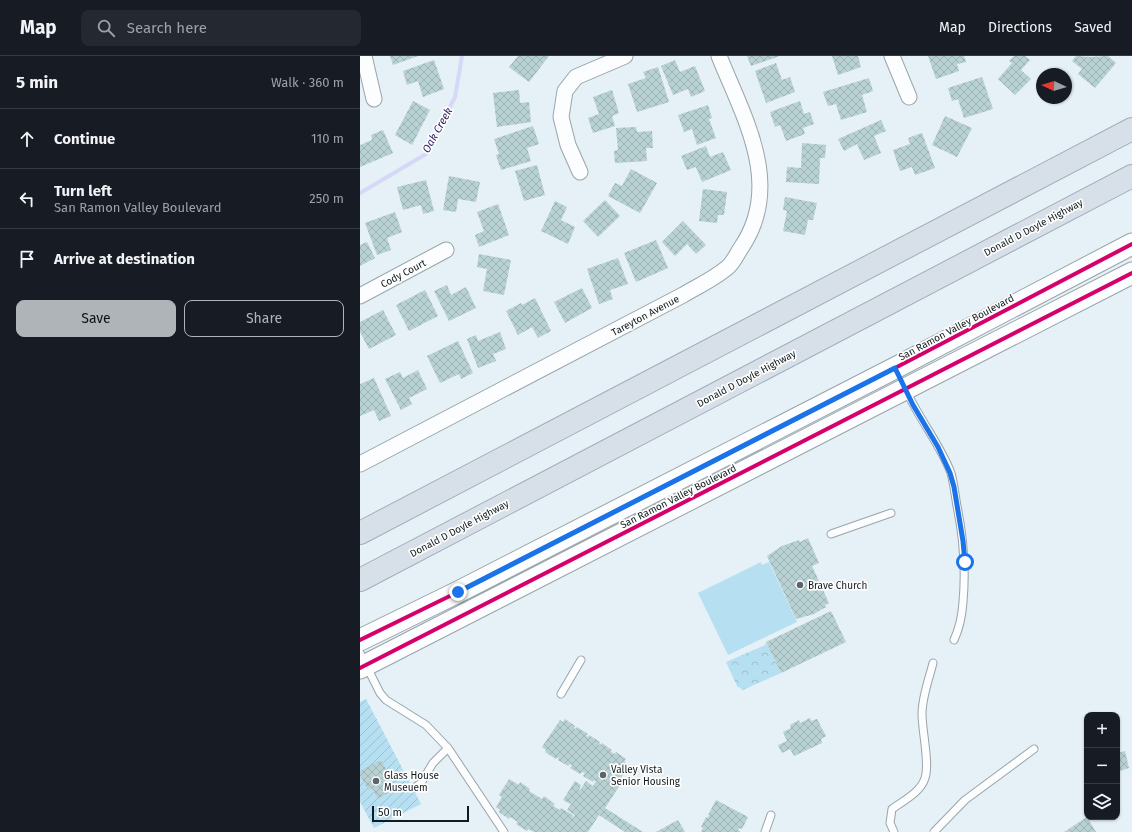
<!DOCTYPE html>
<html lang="en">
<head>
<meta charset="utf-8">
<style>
  :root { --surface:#171b24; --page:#242831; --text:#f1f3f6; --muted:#9ea1a6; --line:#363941; --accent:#aeb4b7 }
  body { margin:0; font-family:"Fira Sans",sans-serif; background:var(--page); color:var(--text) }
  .controls { position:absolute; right:12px; bottom:12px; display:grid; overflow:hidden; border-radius:8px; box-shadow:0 1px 3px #0004 }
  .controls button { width:36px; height:36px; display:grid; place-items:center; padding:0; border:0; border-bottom:1px solid var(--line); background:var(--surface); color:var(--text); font:20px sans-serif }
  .compass { position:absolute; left:676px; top:12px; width:36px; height:36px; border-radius:50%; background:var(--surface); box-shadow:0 1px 3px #0004; rotate:274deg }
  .scale { position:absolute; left:12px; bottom:10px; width:97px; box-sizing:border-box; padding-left:4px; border:2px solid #101b1f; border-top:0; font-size:11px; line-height:14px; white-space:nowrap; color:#101b1f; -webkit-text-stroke:3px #fdfdfd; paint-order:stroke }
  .stop { position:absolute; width:12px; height:12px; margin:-9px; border:3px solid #1a73e8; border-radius:50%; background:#fff }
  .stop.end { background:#1a73e8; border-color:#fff; box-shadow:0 1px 4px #0008 }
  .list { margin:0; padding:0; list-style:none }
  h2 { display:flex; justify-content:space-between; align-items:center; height:52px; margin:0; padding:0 16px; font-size:17px }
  h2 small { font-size:13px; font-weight:400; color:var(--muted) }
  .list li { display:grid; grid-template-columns:26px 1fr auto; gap:12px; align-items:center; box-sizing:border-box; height:60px; padding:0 16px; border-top:1px solid var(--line) }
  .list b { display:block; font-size:15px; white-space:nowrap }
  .list p { margin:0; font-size:13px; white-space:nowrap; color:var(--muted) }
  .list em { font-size:13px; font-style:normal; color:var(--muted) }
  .actions { display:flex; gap:8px; padding:12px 16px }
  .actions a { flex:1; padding:9px 0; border:1px solid var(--accent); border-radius:8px; text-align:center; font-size:14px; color:var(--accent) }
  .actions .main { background:var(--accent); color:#111 }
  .icon { flex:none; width:22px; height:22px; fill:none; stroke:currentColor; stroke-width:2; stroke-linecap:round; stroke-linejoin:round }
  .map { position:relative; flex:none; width:772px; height:776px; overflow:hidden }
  header { display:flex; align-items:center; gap:24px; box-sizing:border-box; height:56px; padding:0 20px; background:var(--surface); border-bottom:1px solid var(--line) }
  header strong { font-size:19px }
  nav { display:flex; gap:22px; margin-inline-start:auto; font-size:14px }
  .search { width:280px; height:36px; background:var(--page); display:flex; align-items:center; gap:10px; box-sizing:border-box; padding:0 14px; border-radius:8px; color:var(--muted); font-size:15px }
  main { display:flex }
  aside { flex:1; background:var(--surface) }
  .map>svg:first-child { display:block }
  .grass { fill:#b6e0f2 }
  .park { fill:url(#park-crowns) }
  .garden { fill:url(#garden-furrows) }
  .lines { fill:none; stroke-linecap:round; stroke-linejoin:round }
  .stream { stroke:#d6d8f7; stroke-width:4 }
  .building { fill:url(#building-cross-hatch) }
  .lane-casing { stroke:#9aa4a9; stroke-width:9 }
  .street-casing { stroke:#9aa4a9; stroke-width:17 }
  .secondary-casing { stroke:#9aa4a9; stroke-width:23 }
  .highway-casing { stroke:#a1aeba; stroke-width:24 }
  .lane { stroke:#fbfdfe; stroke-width:7 }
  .street { stroke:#fbfdfe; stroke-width:15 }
  .secondary { stroke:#fbfdfe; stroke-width:21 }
  .highway { stroke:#d7e0e9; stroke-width:22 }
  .cycleway-casing { stroke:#fdfdfd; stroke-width:6 }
  .cycleway { stroke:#d6006c; stroke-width:4 }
  .route { stroke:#1a73e8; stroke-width:5 }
  .poi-dot { fill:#5b666b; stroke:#fdfdfd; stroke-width:1.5 }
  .labels { text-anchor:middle; stroke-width:3.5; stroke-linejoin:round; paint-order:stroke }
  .street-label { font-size:10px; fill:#101b1f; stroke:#fdfdfd }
  .poi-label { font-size:10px; fill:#101b1f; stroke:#fdfdfd; text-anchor:start }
  .water-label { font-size:11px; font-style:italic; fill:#2e1d67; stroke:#fdfdfd }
</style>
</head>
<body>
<header>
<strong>Map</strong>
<div class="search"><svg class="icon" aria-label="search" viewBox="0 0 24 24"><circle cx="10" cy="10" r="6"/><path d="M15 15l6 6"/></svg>Search here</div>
<nav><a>Map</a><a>Directions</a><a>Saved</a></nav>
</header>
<main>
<aside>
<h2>5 min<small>Walk · 360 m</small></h2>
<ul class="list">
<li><svg class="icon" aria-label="ahead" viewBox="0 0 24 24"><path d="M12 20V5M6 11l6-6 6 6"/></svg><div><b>Continue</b></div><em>110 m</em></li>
<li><svg class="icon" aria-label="left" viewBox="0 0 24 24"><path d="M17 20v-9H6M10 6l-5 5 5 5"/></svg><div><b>Turn left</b><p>San Ramon Valley Boulevard</p></div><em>250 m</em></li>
<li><svg class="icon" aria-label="arrive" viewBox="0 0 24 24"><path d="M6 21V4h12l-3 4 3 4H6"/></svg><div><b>Arrive at destination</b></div></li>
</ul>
<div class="actions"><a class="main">Save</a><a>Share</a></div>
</aside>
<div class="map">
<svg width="772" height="776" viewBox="0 0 772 776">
  <defs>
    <pattern id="park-crowns" width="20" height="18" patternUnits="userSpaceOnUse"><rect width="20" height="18" fill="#b6e0f2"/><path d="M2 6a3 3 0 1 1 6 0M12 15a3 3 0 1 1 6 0" fill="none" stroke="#9bc0cf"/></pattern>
    <pattern id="garden-furrows" width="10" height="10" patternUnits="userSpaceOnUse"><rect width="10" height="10" fill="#b6e0f2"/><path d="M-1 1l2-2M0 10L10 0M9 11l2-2" fill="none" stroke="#9bc0cf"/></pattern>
    <pattern id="building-cross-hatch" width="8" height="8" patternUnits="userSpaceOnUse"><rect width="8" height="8" fill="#b8d1d3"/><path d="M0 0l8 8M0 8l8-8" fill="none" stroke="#9db3b5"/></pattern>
  </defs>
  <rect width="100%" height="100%" fill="#e5f1f7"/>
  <path class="grass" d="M 401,506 L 402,509 L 409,506 L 437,566 L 368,599 L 338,537 Z"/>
  <path class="park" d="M 406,586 L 421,617 L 383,634 L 377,630 L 366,606 L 405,589 Z"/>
  <path class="garden" d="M 6,643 L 61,748 L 14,772 L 0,746 L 0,646 Z"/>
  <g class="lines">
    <path class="stream" d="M 0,137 L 66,98 L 95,41 L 102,0"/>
  </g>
  <path class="building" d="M 30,0 L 58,0 L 33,9 Z
    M 158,0 L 189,0 L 169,26 L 149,11 Z
    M 387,0 L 420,0 L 391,10 Z
    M 472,0 L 498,0 L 501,11 L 478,19 Z
    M 568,0 L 604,0 L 606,6 L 597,8 L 599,15 L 576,23 Z
    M 654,0 L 665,0 L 670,4 L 661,14 L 671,23 L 655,39 L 638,23 L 652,7 L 649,5 Z
    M 716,0 L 731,1 L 748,0 L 756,7 L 735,32 L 718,18 L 722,13 L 712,5 Z
    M 74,4 L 84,33 L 63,41 L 58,25 L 47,29 L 43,15 Z
    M 315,4 L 320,16 L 335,10 L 345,35 L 331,41 L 328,33 L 313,39 L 301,10 Z
    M 416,7 L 422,24 L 430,21 L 435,36 L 406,47 L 395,15 Z
    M 298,11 L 309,46 L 277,56 L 268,28 L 286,22 L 283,16 Z
    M 622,21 L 633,53 L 604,62 L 598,43 L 592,45 L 588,32 Z
    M 509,22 L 513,35 L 502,39 L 507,56 L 481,64 L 476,48 L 468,50 L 463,36 Z
    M 159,34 L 160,47 L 169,46 L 171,66 L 137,71 L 133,37 Z
    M 252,34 L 259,57 L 252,60 L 255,70 L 233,77 L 228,62 L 239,58 L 233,41 Z
    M 53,45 L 70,54 L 52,89 L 35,79 Z
    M 440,45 L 444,58 L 450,56 L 454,68 L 443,72 L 445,78 L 426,85 L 420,69 L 415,71 L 410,56 Z
    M 348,49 L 352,62 L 349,63 L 356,82 L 337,89 L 332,73 L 324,76 L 318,59 Z
    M 585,60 L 612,72 L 597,101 L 572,89 Z
    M 521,64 L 526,75 L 514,80 L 521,97 L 504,104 L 497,88 L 484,95 L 478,83 Z
    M 173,70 L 179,88 L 167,92 L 171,105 L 141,114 L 136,99 L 139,98 L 134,83 Z
    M 276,71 L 277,76 L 292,75 L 293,92 L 286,92 L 287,105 L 255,107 L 254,95 L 258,94 L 256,72 Z
    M 23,74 L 33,97 L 0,111 L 0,89 L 12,84 L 11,79 Z
    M 562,77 L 575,112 L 555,119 L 552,111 L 540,115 L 533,94 L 550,88 L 548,82 Z
    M 442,87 L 466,89 L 465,102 L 460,102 L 459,128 L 426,126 L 427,111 L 441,112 Z
    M 346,90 L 350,101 L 363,96 L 371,114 L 342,126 L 336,111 L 327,114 L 321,100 Z
    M 177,109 L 185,139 L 164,145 L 155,115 Z
    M 271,113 L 297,127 L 280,157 L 248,140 L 255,127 L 262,130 Z
    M 89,120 L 120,126 L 116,146 L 98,143 L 96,156 L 83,154 Z
    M 66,124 L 74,155 L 63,158 L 61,149 L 43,154 L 37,131 Z
    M 343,133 L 367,136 L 364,159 L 358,159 L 357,167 L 339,165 Z
    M 425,141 L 457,147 L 453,164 L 448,164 L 445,179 L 423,175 L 427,155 L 423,154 Z
    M 245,144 L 260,160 L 238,181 L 223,165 Z
    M 195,145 L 207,151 L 201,164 L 215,171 L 208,188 L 181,175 Z
    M 138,148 L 149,179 L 119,191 L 115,179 L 124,175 L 117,156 Z
    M 35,156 L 42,176 L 27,182 L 31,194 L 17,199 L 5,167 Z
    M 323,165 L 346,189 L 336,198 L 327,188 L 315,200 L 302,186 Z
    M 296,184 L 308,212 L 276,226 L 264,197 Z
    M 7,186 L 15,202 L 0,210 L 0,189 Z
    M 119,198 L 151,204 L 144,239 L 123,235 L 127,213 L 117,211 Z
    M 258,202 L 268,228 L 250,234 L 253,243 L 239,248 L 227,213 Z
    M 87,229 L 91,239 L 106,231 L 116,252 L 89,265 L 74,235 Z
    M 222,232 L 232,252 L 205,267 L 194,246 Z
    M 65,234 L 78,260 L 49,275 L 36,249 Z
    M 175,242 L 191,275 L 178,282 L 172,271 L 158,279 L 146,255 L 161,247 L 162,249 Z
    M 23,254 L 36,279 L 9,293 L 0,276 L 0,266 Z
    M 140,276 L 146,293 L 133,298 L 136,305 L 118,312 L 107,283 L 116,279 L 118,285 Z
    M 98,285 L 113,317 L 101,323 L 99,318 L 80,327 L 67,300 Z
    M 58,314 L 67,333 L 49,342 L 52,348 L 41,354 L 25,323 L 40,316 L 43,322 Z
    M 14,322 L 31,360 L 19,365 L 14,354 L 0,360 L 0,328 Z
    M 448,482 L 459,507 L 452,510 L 469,547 L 465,549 L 466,551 L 454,558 L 436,563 L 407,500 L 422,490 L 439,484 L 440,486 Z
    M 471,555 L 486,586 L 421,617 L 406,586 Z
    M 450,662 L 451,665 L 457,663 L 466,680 L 461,683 L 462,687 L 434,700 L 430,693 L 422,697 L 418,689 L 427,685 L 423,676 L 431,672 L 430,669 L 439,664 L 440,667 Z
    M 205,663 L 215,670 L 214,672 L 216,673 L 217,671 L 228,678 L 226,680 L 228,681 L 229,679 L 240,686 L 239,688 L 240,689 L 242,687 L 252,694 L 251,696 L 255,698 L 256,696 L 266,703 L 264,705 L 269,709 L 258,727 L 260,729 L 245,752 L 283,776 L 265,776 L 239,759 L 228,776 L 174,776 L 168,773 L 167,775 L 156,768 L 158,766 L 150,761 L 149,763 L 139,756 L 140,754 L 136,751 L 142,741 L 139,739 L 149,723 L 159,729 L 160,726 L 170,733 L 169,735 L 182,743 L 184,740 L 195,748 L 193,750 L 200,754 L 201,752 L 213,759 L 212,762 L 215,759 L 207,754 L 213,745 L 210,748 L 203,744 L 215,725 L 221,729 L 219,734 L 220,734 L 226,725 L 233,730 L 236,725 L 234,724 L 233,726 L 223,720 L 225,717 L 222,716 L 220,718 L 210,712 L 212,709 L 210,708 L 208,710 L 198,704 L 199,702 L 198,701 L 196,703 L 185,696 L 186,694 L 182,691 L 200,664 L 203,666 Z
    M 765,695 L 769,712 L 757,716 L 757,697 Z
    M 21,704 L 31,723 L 25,726 L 30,736 L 18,743 L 12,732 L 9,734 L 6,730 L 0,719 L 0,715 Z
    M 37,713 L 42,722 L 34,726 L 30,718 Z
    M 356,744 L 388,761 L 382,773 L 379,772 L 378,774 L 380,775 L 380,776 L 341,776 L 343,772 L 341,771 L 346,761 L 348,762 L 349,759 L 348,759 Z
    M 727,761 L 736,776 L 704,776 Z
    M 318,764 L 325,776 L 296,776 Z"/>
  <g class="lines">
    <g class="lane-casing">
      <path id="lane" d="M 546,334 C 559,363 580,388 591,417 C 594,428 595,439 597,450 C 604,484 606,512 603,546 C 602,561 600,571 594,584
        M 471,478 L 531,457
        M 0,597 L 20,637 L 26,644 L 66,669 L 88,692 L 144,776
        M 201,638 L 221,604
        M 54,732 L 61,727 L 73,707 L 88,692
        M 405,776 L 411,759
        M 534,776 L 530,767 L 532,753 C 543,745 561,736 565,722 C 570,708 562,675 562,658 C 562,641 569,623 573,607
        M 574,776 L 605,744 L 674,693"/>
    </g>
    <g class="street-casing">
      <path id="street" d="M 4,0 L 14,43
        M 532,0 L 549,41
        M 220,116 L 208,89 L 201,61 L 205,35 L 216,21 L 265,0
        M 0,240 L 86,194
        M 0,408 L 323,239 C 338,230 356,222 369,210 C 374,205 377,198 381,192 C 424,129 384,62 359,0"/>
    </g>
    <g class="secondary-casing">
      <path id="secondary" d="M 0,584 L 98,536 L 535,312 L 772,188
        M 0,612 L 772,217"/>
    </g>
    <g class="highway-casing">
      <path id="highway" d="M 0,477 L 772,73
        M 0,524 L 772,120"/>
    </g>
    <use href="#lane" class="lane"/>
    <use href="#street" class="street"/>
    <use href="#secondary" class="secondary"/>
    <use href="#highway" class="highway"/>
    <g class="cycleway-casing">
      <path id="cycleway" d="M 0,584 L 98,536 L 535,312 L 772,188
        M 0,612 L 772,217"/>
    </g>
    <use href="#cycleway" class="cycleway"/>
  </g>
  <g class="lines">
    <path class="route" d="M 98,536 L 535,312 L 553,349 L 578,391 L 590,417 L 594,431 L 603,485 L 605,506"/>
  </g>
  <g class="poi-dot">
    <circle cx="440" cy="529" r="4"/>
    <circle cx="243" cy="719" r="4"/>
    <circle cx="16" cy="725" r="4"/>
  </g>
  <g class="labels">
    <g class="street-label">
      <text transform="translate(673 171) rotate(-28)" y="4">Donald D Doyle Highway</text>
      <text transform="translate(43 217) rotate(-28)" y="4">Cody Court</text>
      <text transform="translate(285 259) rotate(-28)" y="4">Tareyton Avenue</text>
      <text transform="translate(596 271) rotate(-28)" y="4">San Ramon Valley Boulevard</text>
      <text transform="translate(386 322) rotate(-28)" y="4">Donald D Doyle Highway</text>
      <text transform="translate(318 440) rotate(-27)" y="4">San Ramon Valley Boulevard</text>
      <text transform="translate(99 472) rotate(-28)" y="4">Donald D Doyle Highway</text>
    </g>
    <g class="poi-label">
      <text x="448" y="533">Brave Church</text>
      <text x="251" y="717">Valley Vista<tspan x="251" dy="12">Senior Housing</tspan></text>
      <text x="24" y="723">Glass House<tspan x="24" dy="12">Museuem</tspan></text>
    </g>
    <g class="water-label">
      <text transform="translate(77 74) rotate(-61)" y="4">Oak Creek</text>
    </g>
  </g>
</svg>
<div class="controls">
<button>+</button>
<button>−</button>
<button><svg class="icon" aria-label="layers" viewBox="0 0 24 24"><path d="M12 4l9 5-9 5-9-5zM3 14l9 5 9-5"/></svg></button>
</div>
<svg class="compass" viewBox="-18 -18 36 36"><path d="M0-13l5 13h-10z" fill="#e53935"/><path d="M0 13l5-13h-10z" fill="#9ea1a6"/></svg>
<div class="scale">50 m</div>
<div class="stop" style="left:605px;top:506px"></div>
<div class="stop end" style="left:98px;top:536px"></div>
</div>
</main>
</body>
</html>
